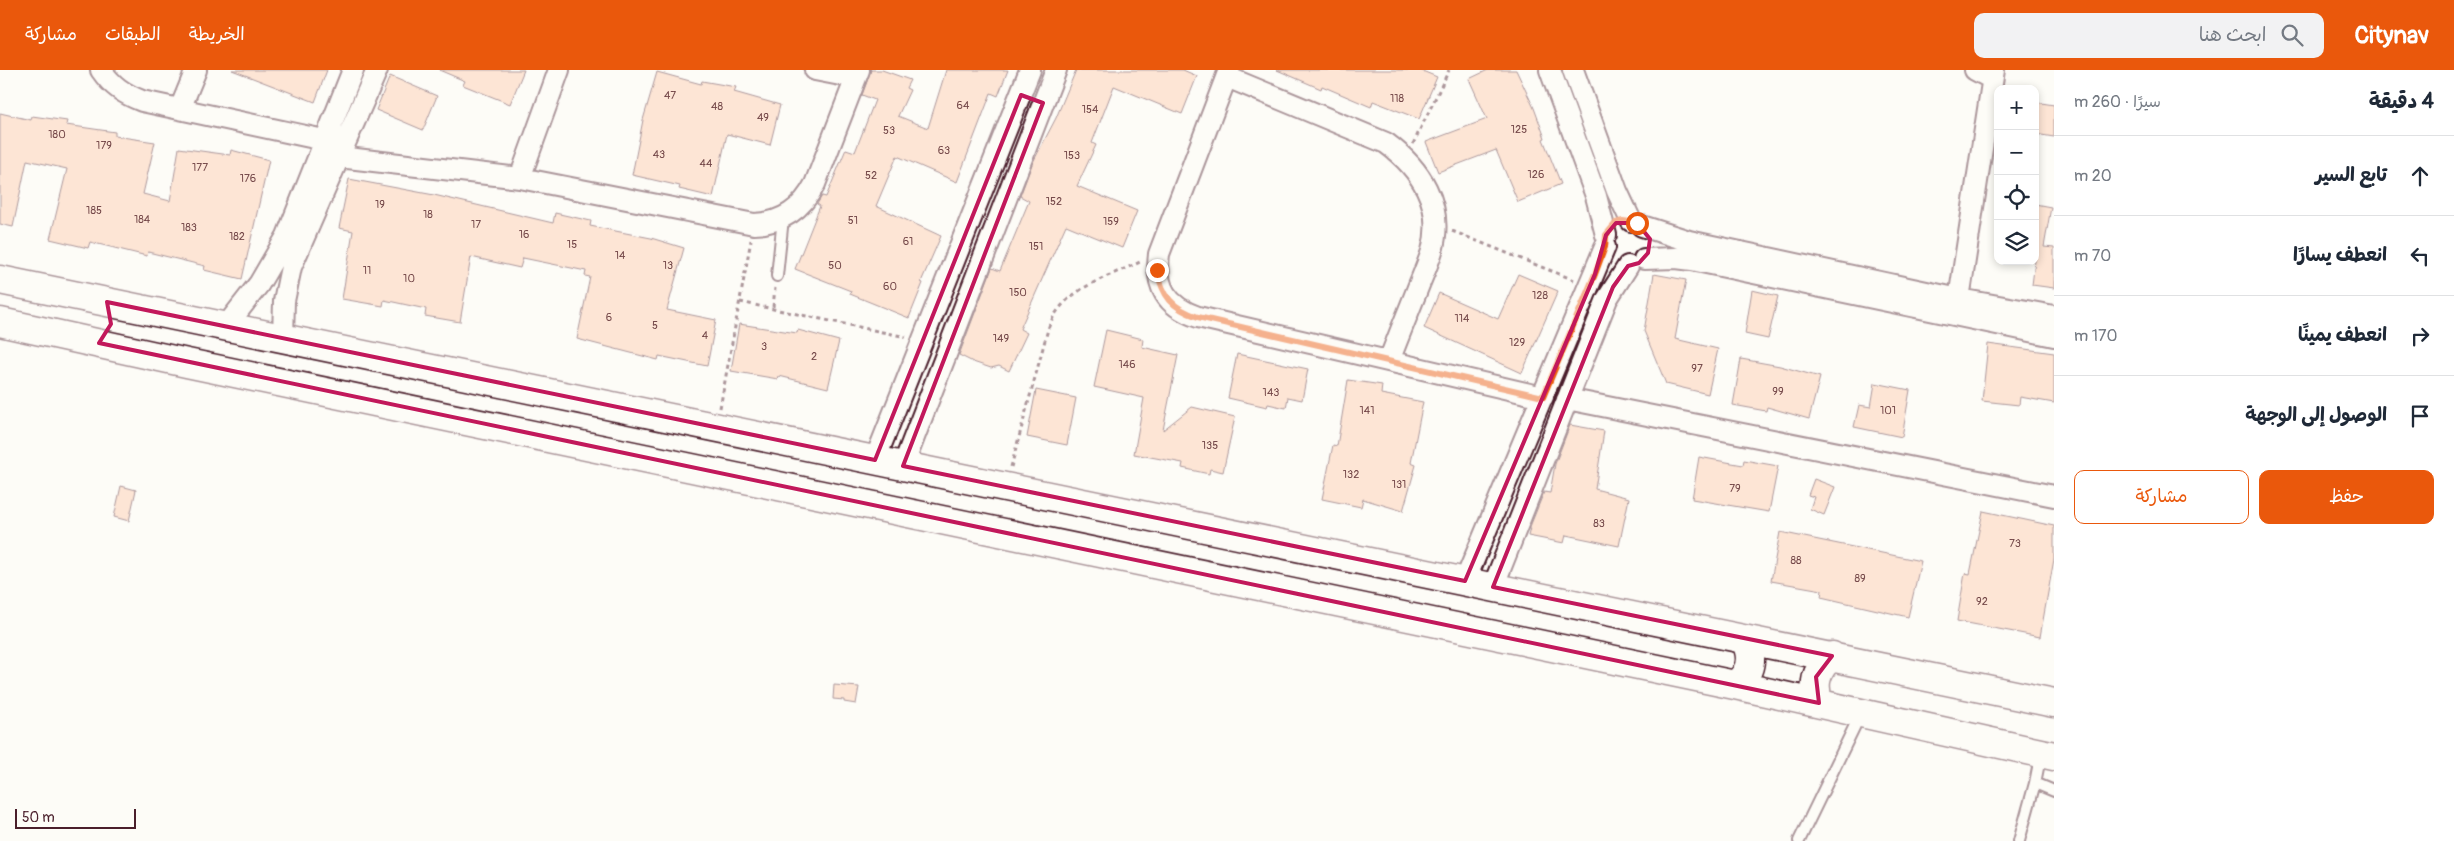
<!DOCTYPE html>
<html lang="ar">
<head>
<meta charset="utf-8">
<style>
  :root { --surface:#fff; --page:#f2f2f3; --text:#1f2937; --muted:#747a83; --line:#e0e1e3; --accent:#ea580c }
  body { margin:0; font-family:Pangolin,"Playpen Sans Arabic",sans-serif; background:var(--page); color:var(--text); direction:rtl }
  .controls { position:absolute; right:15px; top:15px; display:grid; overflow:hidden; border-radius:10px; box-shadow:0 2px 8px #0003 }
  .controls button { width:45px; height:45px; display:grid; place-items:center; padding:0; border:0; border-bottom:1px solid var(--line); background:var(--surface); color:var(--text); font:25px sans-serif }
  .scale { position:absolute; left:15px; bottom:12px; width:121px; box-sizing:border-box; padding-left:5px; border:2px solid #4a1f2b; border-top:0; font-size:14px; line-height:18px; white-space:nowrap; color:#4a1f2b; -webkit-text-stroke:4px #fdfcf7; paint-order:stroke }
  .stop { position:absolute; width:15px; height:15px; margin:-11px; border:4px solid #ea580c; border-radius:50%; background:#fff }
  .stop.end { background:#ea580c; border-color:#fff; box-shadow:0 1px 5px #0008 }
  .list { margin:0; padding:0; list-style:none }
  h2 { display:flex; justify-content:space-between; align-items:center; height:65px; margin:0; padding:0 20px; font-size:21px }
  h2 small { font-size:16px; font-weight:400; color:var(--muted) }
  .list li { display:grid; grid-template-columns:32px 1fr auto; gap:15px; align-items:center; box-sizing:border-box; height:80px; padding:0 20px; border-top:1px solid var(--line) }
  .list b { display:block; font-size:19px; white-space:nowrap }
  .list em { font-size:16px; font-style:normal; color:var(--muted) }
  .actions { display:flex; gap:10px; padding:15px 20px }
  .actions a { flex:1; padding:11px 0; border:1px solid var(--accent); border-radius:10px; text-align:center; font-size:18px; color:var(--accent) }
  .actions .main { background:var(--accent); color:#fff }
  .icon { flex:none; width:28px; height:28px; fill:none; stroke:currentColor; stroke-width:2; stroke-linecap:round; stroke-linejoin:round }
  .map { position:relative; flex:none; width:2054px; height:771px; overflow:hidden; direction:ltr }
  header { display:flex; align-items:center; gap:30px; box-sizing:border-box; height:70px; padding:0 25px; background:var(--accent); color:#fff }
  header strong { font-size:24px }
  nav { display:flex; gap:28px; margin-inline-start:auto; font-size:18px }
  .search { width:350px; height:45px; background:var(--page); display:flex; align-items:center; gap:12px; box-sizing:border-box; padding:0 18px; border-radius:10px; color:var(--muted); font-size:19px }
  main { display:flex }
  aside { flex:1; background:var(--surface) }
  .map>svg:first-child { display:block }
  .building { fill:#fccaab; stroke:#4a1f2b }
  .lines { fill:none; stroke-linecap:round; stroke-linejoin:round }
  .lane-casing { stroke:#4a1f2b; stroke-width:14 }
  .street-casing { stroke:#4a1f2b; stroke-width:24 }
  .secondary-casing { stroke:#4a1f2b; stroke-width:31 }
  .path { stroke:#4a1f2b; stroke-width:3; stroke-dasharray:4 4; stroke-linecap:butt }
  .lane { stroke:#fdfcf7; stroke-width:10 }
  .street { stroke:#fdfcf7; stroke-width:20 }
  .secondary { stroke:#fdfcf7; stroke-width:28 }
  .route { stroke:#ea580c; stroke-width:6 }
  .marked { fill:none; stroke:#c2185b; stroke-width:4; stroke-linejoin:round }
  .labels { text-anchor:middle; stroke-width:4; stroke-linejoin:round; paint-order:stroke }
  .number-label { font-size:11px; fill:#764a4b }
</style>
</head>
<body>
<header>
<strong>Citynav</strong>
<div class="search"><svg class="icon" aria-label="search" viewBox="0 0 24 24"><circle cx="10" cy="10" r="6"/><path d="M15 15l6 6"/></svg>ابحث هنا</div>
<nav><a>الخريطة</a><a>الطبقات</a><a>مشاركة</a></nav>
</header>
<main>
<aside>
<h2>4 دقيقة<small>سيرًا · 260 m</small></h2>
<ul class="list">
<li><svg class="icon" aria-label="ahead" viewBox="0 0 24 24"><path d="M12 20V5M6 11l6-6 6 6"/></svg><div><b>تابع السير</b></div><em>20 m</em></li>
<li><svg class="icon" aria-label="left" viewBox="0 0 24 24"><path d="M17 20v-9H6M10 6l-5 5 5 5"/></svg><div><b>انعطف يسارًا</b></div><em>70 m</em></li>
<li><svg class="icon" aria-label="right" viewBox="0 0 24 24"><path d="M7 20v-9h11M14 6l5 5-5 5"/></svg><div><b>انعطف يمينًا</b></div><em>170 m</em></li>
<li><svg class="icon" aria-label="arrive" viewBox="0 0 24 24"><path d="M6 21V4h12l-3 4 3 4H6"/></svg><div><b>الوصول إلى الوجهة</b></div></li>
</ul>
<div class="actions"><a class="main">حفظ</a><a>مشاركة</a></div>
</aside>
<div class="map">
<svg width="2054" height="771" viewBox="0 0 2054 771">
  <rect width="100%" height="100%" fill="#fdfcf7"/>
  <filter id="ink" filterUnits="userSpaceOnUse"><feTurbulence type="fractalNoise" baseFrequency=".02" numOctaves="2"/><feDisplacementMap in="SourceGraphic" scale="10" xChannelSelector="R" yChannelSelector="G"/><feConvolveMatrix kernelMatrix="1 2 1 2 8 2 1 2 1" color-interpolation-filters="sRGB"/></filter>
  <g filter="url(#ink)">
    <path class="building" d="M 232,0 L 327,0 L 315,32 Z
      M 439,0 L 524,0 L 510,34 L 463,15 L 465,11 Z
      M 871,0 L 882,0 L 910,10 L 906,18 L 910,20 L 898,46 L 928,58 L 946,0 L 1008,0 L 998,26 L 991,23 L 957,112 L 897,86 L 876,136 L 941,166 L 921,212 L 923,213 L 909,248 L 850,224 L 851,221 L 795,199 L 820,136 L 817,134 L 822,126 L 826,127 L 846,79 L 855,82 L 875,30 L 862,25 Z
      M 1076,0 L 1183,0 L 1197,6 L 1182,44 L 1114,16 L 1092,73 L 1096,75 L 1077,116 L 1137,141 L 1122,178 L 1066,155 L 1020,259 L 1027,263 L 1009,301 L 999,296 L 991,298 L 973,292 L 959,285 L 992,198 L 1000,201 L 1029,131 L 1020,126 L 1032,94 L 1056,48 Z
      M 1277,0 L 1420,0 L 1437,7 L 1419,49 L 1373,31 L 1371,37 L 1322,16 L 1321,19 Z
      M 1488,0 L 1516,0 L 1534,38 L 1545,68 L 1543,69 L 1561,114 L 1518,132 L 1496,80 L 1438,102 L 1426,72 L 1487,49 L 1469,9 Z
      M 657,2 L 701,14 L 702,11 L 736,17 L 734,22 L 780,35 L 770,75 L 727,64 L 713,127 L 679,119 L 680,116 L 632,105 L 643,50 Z
      M 390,6 L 437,26 L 423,60 L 376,40 Z
      M 2035,32 L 2054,35 L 2054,67 L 2035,64 Z
      M 0,43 L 31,50 L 32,46 L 67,51 L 66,55 L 115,62 L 115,66 L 155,72 L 143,124 L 170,131 L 179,78 L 230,85 L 231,80 L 269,90 L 242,209 L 204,200 L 205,196 L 148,182 L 147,186 L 90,172 L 88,178 L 50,169 L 67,99 L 27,90 L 13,157 L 0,154 Z
      M 349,109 L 434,125 L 553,153 L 555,143 L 591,151 L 590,156 L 651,168 L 684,178 L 667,240 L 716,250 L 707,296 L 659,286 L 658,290 L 577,269 L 590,207 L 585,206 L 586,201 L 523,188 L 520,198 L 471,187 L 460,252 L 425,246 L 426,239 L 384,230 L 383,236 L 342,229 L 353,161 L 339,158 Z
      M 2035,134 L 2051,137 L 2044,177 L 2054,178 L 2054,218 L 2032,215 L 2035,191 Z
      M 1518,204 L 1558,221 L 1522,303 L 1424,258 L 1439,223 L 1498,249 Z
      M 1654,204 L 1686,210 L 1675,269 L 1718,279 L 1708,324 L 1666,314 L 1644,261 Z
      M 1752,220 L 1778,226 L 1768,269 L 1745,264 Z
      M 739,254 L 797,263 L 798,260 L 839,271 L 828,318 L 779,306 L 778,309 L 731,301 Z
      M 1106,260 L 1143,269 L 1142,277 L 1178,285 L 1163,360 L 1192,337 L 1235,347 L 1223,402 L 1210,399 L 1209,404 L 1182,398 L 1183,393 L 1134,384 L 1144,328 L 1094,317 Z
      M 1988,274 L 2054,283 L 2054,333 L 2020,327 L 2019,335 L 1982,331 Z
      M 1237,284 L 1308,299 L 1302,330 L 1288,327 L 1286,338 L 1268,334 L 1267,337 L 1228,328 Z
      M 1741,289 L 1780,296 L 1820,307 L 1809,349 L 1767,337 L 1766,341 L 1733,335 Z
      M 1348,310 L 1382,315 L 1381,324 L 1423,332 L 1411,393 L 1416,395 L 1403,441 L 1363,429 L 1361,437 L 1322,429 L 1333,375 L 1337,376 Z
      M 1875,313 L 1910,320 L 1902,367 L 1854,357 L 1859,335 L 1871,337 Z
      M 1036,320 L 1076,328 L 1067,375 L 1027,367 Z
      M 1570,355 L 1604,361 L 1595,419 L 1629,428 L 1619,476 L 1566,465 L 1564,473 L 1528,466 L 1531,454 L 1544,422 L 1550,423 L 1555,394 Z
      M 1699,387 L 1743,395 L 1744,390 L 1778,396 L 1769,442 L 1692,429 Z
      M 1814,409 L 1835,417 L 1824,445 L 1810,439 L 1814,427 L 1808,425 Z
      M 121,416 L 136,420 L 129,451 L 114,447 Z
      M 1983,441 L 2054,456 L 2054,489 L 2040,567 L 1957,551 L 1965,503 L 1970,504 Z
      M 1780,462 L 1921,491 L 1908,547 L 1821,527 L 1822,520 L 1771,511 Z
      M 834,615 L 859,617 L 856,634 L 844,632 L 844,630 L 833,629 Z"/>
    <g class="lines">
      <g class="lane-casing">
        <path id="lane" d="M 777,206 L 783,148
          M 2041,683 L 2035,713 L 2054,721
          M 1799,771 L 1861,643
          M 2019,771 L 2035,713"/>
      </g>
      <g class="street-casing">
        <path id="street" d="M 101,0 C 112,16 124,24 142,31 L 324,70
          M 815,0 L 856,8
          M 1229,0 L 1159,184 C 1155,217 1166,236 1198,247 L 1543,327
          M 1550,0 L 1596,126 L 1606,165
          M 1573,0 L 1617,121 L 1631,151
          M 1975,0 L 1992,9
          M 1227,7 L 1386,73 C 1420,98 1445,135 1432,181 C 1428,194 1422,207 1417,220 C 1408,243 1398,267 1389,291
          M 180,39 L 196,0
          M 339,87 L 520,108 L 754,154 C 783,153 802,139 815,114 L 859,0
          M 520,108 L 559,0
          M 1642,156 L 1689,171 L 1959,229 L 2054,246
          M 1644,189 L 1676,188 L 1692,190 L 2054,266
          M 1959,229 L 1994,0
          M 227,255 L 259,214 L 287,166 L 353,0
          M 283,268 L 284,231 L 291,197 L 377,0
          M 1567,329 L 2054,426
          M 875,390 L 1030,0
          M 903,396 L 1056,0
          M 1465,511 L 1605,177
          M 1493,517 L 1607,229 L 1628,196"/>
      </g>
      <g class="secondary-casing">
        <path id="secondary" d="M 0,210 L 2054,633
          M 0,252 L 187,293 L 1735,615 L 2054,686
          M 1735,615 C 1752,603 1754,586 1744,569
          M 1819,633 C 1812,614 1816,599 1832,586"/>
      </g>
      <path class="path" d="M 1413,74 L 1449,0
        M 1452,161 L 1574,210
        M 740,232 L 906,267
        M 773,237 L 775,218
        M 720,338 L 751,170
        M 1011,397 L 1048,259 C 1062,218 1107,208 1142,191"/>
      <use href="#lane" class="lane"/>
      <use href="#street" class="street"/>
      <use href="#secondary" class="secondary"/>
    </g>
  </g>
  <g class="lines" filter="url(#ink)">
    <path class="route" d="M 1157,200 C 1163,227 1172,238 1198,247 L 1543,327 L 1595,204 L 1605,177 L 1606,165 L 1616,153 L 1623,151 L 1637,153"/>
  </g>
  <path d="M0 0H2054V771H0ZM 1021,25 L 1043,33 L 903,396 L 1465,511 L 1595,204 L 1606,165 L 1616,153 L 1637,153 L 1650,169 L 1648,183 L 1639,193 L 1628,196 L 1613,217 L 1493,517 L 1832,586 L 1816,607 L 1819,633 L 99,273 L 111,254 L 107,232 L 875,390 Z" fill="#fdfcf7" fill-opacity=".55" fill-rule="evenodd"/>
  <path class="marked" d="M 1021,25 L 1043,33 L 903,396 L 1465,511 L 1595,204 L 1606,165 L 1616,153 L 1637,153 L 1650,169 L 1648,183 L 1639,193 L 1628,196 L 1613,217 L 1493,517 L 1832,586 L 1816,607 L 1819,633 L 99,273 L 111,254 L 107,232 L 875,390 Z"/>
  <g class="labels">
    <g class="number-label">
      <text x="670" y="29">47</text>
      <text x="1397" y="32">118</text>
      <text x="963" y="39">64</text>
      <text x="717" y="40">48</text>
      <text x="1090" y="43">154</text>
      <text x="763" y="51">49</text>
      <text x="1519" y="63">125</text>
      <text x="889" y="64">53</text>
      <text x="57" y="68">180</text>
      <text x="104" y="79">179</text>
      <text x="944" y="84">63</text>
      <text x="659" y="88">43</text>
      <text x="1072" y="89">153</text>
      <text x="706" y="97">44</text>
      <text x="200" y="101">177</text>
      <text x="1536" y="108">126</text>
      <text x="871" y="109">52</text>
      <text x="248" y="112">176</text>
      <text x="1054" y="135">152</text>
      <text x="380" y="138">19</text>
      <text x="94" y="144">185</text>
      <text x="428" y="148">18</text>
      <text x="142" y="153">184</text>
      <text x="853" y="154">51</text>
      <text x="1111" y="155">159</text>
      <text x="476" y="158">17</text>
      <text x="189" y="161">183</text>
      <text x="524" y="168">16</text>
      <text x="237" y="170">182</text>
      <text x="908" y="175">61</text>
      <text x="572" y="178">15</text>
      <text x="1036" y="180">151</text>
      <text x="620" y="189">14</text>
      <text x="668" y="199">13</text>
      <text x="835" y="199">50</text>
      <text x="367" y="204">11</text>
      <text x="409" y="212">10</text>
      <text x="890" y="220">60</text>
      <text x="1018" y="226">150</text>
      <text x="1540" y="229">128</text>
      <text x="609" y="251">6</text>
      <text x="1462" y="252">114</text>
      <text x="655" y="259">5</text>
      <text x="705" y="269">4</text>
      <text x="1001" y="272">149</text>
      <text x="1517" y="276">129</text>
      <text x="764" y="280">3</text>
      <text x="814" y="290">2</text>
      <text x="1127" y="298">146</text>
      <text x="1697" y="302">97</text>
      <text x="1778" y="325">99</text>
      <text x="1271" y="326">143</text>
      <text x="1367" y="344">141</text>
      <text x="1888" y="344">101</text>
      <text x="1210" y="379">135</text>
      <text x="1351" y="408">132</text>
      <text x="1399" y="418">131</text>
      <text x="1735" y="422">79</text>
      <text x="1599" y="457">83</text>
      <text x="2015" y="477">73</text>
      <text x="1796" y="494">88</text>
      <text x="1860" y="512">89</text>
      <text x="1982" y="535">92</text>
    </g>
  </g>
</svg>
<div class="controls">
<button>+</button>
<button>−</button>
<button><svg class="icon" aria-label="locate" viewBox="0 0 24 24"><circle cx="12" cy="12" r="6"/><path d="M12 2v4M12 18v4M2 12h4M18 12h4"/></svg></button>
<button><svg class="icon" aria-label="layers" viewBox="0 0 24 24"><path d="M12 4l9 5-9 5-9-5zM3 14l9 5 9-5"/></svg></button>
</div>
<div class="scale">50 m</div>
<div class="stop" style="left:1637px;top:153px"></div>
<div class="stop end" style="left:1157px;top:200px"></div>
</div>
</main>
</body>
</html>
